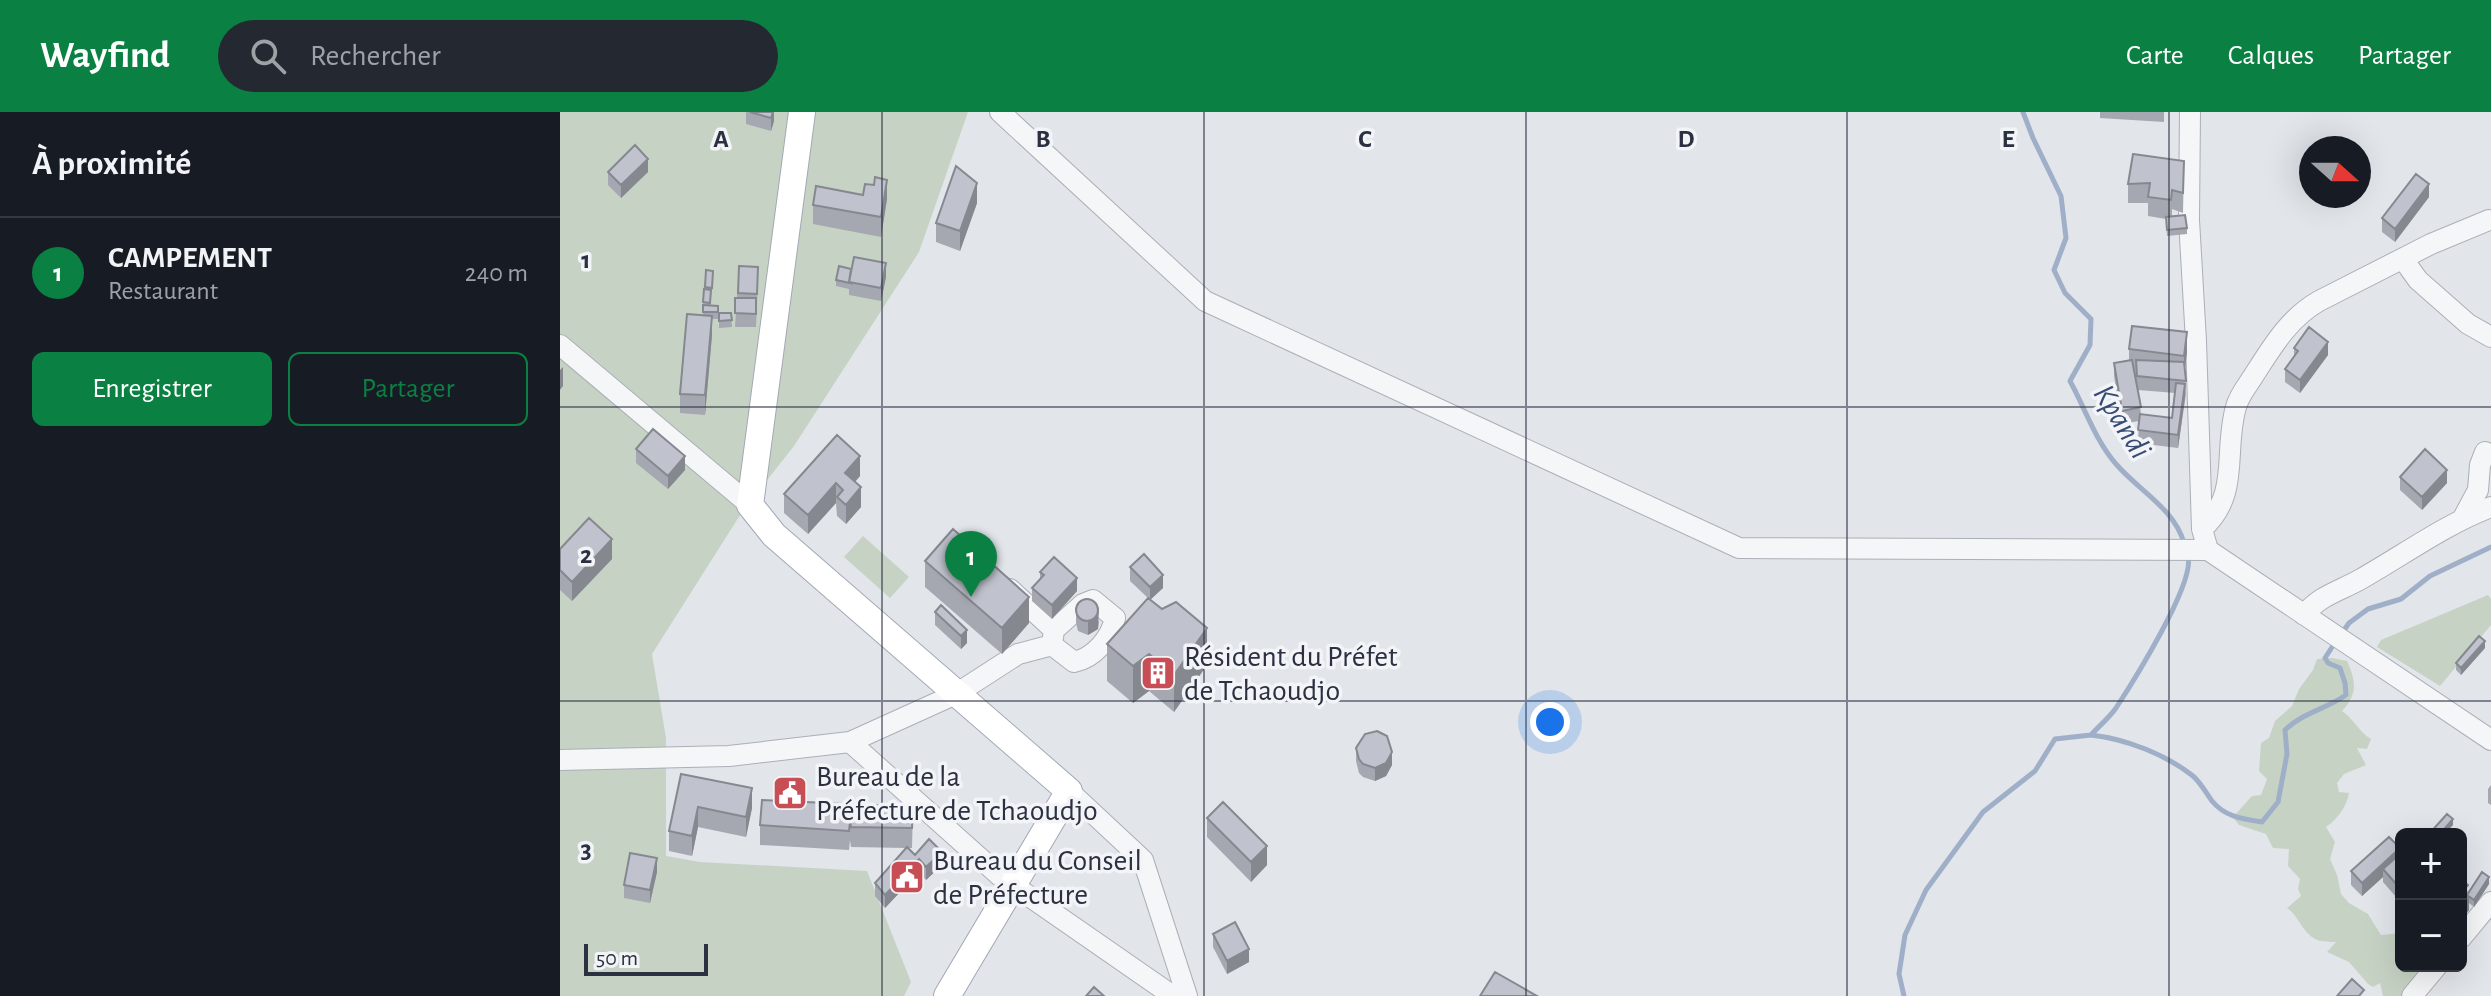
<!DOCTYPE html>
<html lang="fr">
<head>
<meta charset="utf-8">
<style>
  :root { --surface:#171b24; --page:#242831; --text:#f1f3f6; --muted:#9ea1a6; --line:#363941; --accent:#0b8043 }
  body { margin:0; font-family:"Alegreya Sans",sans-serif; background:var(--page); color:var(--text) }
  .controls { position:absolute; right:24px; bottom:24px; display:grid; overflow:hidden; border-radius:12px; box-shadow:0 8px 32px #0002 }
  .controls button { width:72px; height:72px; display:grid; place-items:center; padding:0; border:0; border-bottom:2px solid var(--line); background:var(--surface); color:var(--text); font:40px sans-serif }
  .compass { position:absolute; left:1739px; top:24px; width:72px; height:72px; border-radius:50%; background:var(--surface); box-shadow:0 8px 32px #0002; rotate:111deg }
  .scale { position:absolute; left:24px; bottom:20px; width:124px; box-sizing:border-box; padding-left:8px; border:4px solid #2b3141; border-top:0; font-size:22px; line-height:28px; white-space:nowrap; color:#2b3141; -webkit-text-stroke:6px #f2f4f7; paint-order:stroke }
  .you { position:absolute; left:990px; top:610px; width:28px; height:28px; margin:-20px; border:6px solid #fff; border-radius:50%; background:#1a73e8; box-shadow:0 0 0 12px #1a73e833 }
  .badge { display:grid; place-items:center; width:52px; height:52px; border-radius:50%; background:var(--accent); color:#fff; font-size:26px; font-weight:700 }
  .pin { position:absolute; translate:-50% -66px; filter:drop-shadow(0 2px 4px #0008) }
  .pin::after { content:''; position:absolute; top:42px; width:28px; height:24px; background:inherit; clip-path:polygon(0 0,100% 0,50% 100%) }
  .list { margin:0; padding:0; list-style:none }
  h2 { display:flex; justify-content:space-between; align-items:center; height:104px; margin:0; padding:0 32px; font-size:34px }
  h2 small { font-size:26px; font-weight:400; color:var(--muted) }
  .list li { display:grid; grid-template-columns:52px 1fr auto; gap:24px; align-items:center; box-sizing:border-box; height:112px; padding:0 32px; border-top:2px solid var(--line) }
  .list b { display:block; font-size:30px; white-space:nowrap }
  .list p { margin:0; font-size:26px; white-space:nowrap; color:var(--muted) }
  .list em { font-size:26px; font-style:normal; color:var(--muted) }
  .actions { display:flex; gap:16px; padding:24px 32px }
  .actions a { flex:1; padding:18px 0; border:2px solid var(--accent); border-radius:12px; text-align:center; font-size:28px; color:var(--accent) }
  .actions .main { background:var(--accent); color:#fff }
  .icon { flex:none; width:44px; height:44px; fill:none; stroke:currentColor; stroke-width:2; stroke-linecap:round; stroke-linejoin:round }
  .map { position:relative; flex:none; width:1931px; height:884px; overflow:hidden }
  header { display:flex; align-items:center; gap:48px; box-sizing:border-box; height:112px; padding:0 40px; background:var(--accent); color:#fff }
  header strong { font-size:38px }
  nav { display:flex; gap:44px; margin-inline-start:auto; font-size:28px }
  .search { width:560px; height:72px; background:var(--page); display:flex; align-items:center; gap:20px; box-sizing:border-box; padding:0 28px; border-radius:44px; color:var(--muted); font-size:30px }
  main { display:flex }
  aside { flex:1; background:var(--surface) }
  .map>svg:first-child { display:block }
  .green { fill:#c6d3c4 }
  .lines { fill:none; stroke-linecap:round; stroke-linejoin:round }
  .stream { stroke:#9fafc8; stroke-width:5 }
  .minor-casing { stroke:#abafb7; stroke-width:22 }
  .major-casing { stroke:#a2a8b5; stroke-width:28 }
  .minor { stroke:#f5f6f8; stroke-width:20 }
  .major { stroke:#fff; stroke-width:26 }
  .wall { fill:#a5a8b0; fill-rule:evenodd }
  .shaded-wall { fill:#868890 }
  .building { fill:#c0c3cd; stroke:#868890; stroke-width:2 }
  .grid { fill:none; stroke:#2b3141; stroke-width:2; stroke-opacity:0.55 }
  .labels { text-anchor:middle; stroke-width:7; stroke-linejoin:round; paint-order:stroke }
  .poi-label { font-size:30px; fill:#2b3141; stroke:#f2f4f7; text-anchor:start }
  .water-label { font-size:32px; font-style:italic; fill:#374c73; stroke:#f2f4f7 }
  .grid-label { font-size:26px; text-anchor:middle; font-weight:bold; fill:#2b3141; stroke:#f2f4f7; stroke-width:7; stroke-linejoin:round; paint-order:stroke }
</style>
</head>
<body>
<header>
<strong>Wayfind</strong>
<div class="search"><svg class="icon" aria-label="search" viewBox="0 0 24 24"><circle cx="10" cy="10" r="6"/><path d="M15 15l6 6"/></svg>Rechercher</div>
<nav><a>Carte</a><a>Calques</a><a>Partager</a></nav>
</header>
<main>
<aside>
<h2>À proximité<small></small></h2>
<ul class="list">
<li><span class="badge">1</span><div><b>CAMPEMENT</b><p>Restaurant</p></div><em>240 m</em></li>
</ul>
<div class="actions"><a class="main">Enregistrer</a><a>Partager</a></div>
</aside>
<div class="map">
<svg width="1931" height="884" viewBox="0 0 1931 884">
  <rect width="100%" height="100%" fill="#e2e5ea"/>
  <path class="green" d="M 0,0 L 408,0 L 359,140 L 234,334 L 182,400 L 92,542 L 106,626 L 106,744 L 140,750 L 307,759 L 351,870 L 344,884 L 0,884 Z
    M 303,424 L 349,465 L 330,486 L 284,445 Z
    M 1928,483 L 1931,487 L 1931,513 L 1880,574 L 1817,535 L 1821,528 Z
    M 1772,546 L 1787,549 C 1796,569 1798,582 1782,599 C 1795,608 1799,620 1811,627 L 1807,637 L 1797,636 L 1806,653 L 1784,662 L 1777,671 L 1779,680 L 1789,681 C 1787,694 1777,708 1766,715 L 1775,730 L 1770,747 L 1777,763 L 1781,782 L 1789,791 L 1808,802 L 1821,823 L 1841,821 L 1841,854 L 1856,854 L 1858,864 L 1868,878 L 1867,884 L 1823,884 L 1820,871 L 1813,875 L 1808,872 L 1789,850 L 1767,840 L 1776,830 C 1771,830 1760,830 1755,827 C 1742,820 1738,803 1727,796 L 1741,784 L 1738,777 L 1740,767 L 1728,754 L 1729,737 L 1713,736 L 1706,722 L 1679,713 L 1673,705 L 1692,684 L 1701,683 L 1707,667 L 1699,659 L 1701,631 L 1709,626 L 1715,609 L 1732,594 L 1739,577 L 1753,558 L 1757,547 Z"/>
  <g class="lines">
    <path class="stream" d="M 1463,0 L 1473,26 L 1501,84 L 1506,126 L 1494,158 L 1505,181 L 1531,207 L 1530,233 L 1510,269 C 1525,296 1535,328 1556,352 C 1578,378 1614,396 1624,431
      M 1782,521 L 1789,511 L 1808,497 L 1841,487 L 1870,464 L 1931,435
      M 1531,623 C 1566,627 1605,642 1633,664 C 1641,671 1646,681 1652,689 C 1665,705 1683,707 1702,710 L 1718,690 L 1727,642 L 1725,618 C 1742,601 1766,597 1786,583 L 1785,571 L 1780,556 L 1768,551 L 1765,546 L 1776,529
      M 1344,884 L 1339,862 L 1345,823 L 1366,778 L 1423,700 L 1475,659 L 1495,627 L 1531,623 C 1539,614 1549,606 1556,596 C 1573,570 1635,471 1628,445"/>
    <g class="minor-casing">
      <path id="minor" d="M 440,0 L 645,189 L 1179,436 L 1648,438
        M 1630,0 L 1629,108 L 1636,229 L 1642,417 L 1648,438 L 1931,628
        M 1843,147 L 1858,168 L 1908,212 L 1931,225
        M 0,233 L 190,393
        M 1903,406 L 1918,378 L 1920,353 L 1925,340
        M 1642,417 C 1681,382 1663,340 1676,295 C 1679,283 1688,273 1694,263 C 1712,235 1729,206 1759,189 L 1871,132 L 1929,108
        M 450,477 L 494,518
        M 533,488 L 555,506 C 551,526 534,546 514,550 L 492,533 L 494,518 L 523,492 Z
        M 1744,503 C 1760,483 1780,479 1801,467 C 1845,442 1884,413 1931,395
        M 290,630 L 396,582 L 458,542 L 492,533
        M 0,648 L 169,644 L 290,630 L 440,764 L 613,884
        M 509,679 L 583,748 L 627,884
        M 1901,826 L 1931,790
        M 1852,884 L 1877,854"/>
    </g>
    <g class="major-casing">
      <path id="major" d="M 242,0 L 190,393 L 214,423 L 509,679 L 387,884"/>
    </g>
    <use href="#minor" class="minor"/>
    <use href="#major" class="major"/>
  </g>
  <path class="wall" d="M 186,0 L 214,0 L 214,9 L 211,19 L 186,12 Z
    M 1540,0 L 1604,0 L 1604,10 L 1540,6 Z
    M 1624,49 L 1623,101 L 1612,97 L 1612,104 L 1627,116 L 1627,122 L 1607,124 L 1606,107 L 1588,104 L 1588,91 L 1568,91 L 1568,72 Z
    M 48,60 L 88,60 L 61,86 L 48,73 Z
    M 1869,85 L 1835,130 L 1822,120 L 1822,106 Z
    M 327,87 L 321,125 L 253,112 L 253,93 Z
    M 417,91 L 400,139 L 376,130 L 376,111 Z
    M 179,154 L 198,169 L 196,215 L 175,215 Z
    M 291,157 L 326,165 L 321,189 L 289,183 L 289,177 L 276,174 L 276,168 Z
    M 146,158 L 153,166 L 150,193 L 158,194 L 158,207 L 152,207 L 152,223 L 145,303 L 120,301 L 120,282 L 143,203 L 143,190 Z
    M 159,201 L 171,201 L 172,215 L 159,216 Z
    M 1734,236 L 1768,243 L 1740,281 L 1725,270 L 1725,257 L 1734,245 Z
    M 1569,237 L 1627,240 L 1625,258 L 1626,282 L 1618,336 L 1578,331 L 1579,309 L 1562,312 L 1554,264 L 1554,251 L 1569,248 ZM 1578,278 L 1615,281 L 1612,306 L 1581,302 Z
    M 76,337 L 125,358 L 108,377 L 76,351 Z
    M 300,364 L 295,370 L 301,395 L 286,412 L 277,404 L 276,391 L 248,422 L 224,401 L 224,382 Z
    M 1840,365 L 1887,371 L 1862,398 L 1840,378 Z
    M 0,437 L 52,447 L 12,489 L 0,478 Z
    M 365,449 L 469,511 L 442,542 L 365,475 Z
    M 570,455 L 603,476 L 590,488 L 647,553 L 614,600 L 589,579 L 573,591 L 547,569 L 547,532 L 588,486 L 570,469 Z
    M 480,460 L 517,479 L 492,507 L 472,489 L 472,476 L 480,467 Z
    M 381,493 L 407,531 L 401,537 L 375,513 L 375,500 Z
    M 516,498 L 539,509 L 538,517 L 528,523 L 518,519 L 516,511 Z
    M 1925,536 L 1901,563 L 1896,558 L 1896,551 Z
    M 796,636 L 832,653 L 826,664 L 815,669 L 803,665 L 799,661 L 796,649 Z
    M 121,662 L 192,696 L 186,725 L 138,715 L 132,744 L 109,739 L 109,719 Z
    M 1931,673 L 1931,693 L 1928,691 L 1928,677 Z
    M 353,695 L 352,736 L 348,736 L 355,743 L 382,753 L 366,768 L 359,760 L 325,796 L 315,784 L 315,771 L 346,736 L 291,735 L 290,728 L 289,738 L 200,733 L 200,713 Z
    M 647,706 L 707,753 L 691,770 L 647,725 Z
    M 1840,736 L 1837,786 L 1823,770 L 1823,765 L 1802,784 L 1791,773 L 1791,759 Z
    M 97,760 L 90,791 L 64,786 L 64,773 Z
    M 1901,767 L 1908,780 L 1905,782 L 1907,784 L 1929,772 L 1914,795 L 1909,791 L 1909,798 L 1901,808 Z
    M 653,822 L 689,850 L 667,862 L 653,835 Z"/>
  <path class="shaded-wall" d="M 213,0 L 214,0 L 214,9 L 211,19 L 211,6 Z
    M 88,47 L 88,60 L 61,86 L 61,73 Z
    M 327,68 L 327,87 L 321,125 L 321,105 Z
    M 417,71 L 417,91 L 400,139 L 400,119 Z
    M 1869,72 L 1869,85 L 1835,130 L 1835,117 Z
    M 326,151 L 326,165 L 321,189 L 321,176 Z
    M 152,204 L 152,223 L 145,303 L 145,283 Z
    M 1627,220 L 1627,240 L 1624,263 L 1624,244 Z
    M 1768,230 L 1768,243 L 1740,281 L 1740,268 Z
    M 3,255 L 3,274 L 0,278 L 0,258 Z
    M 1625,272 L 1625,285 L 1618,336 L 1618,323 Z
    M 125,344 L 125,358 L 108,377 L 108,364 Z
    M 300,344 L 300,364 L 285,381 L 285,361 Z
    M 1887,358 L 1887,371 L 1862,398 L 1862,385 Z
    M 276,371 L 276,391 L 248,422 L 248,403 Z
    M 301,375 L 301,395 L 286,412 L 286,393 Z
    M 52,427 L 52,447 L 12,489 L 12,470 Z
    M 603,463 L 603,476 L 590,488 L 590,475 Z
    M 517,466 L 517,479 L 492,507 L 492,493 Z
    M 469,485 L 469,511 L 442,542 L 442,516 Z
    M 539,496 L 538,517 L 528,523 L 528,510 Z
    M 647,516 L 647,553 L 614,600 L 614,563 Z
    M 407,518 L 407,531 L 401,537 L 401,524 Z
    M 1925,529 L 1925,536 L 1901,563 L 1901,556 Z
    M 589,542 L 589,579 L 573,591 L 573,554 Z
    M 832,640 L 832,653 L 826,664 L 815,669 L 815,656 Z
    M 192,676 L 192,696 L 186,725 L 186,705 Z
    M 138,695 L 138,715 L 132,744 L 132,724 Z
    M 1893,707 L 1893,713 L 1885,722 L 1880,722 Z
    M 707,734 L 707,753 L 691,770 L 691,750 Z
    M 1840,736 L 1840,750 L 1823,757 L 1823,765 L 1802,784 L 1802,771 Z
    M 382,740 L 382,753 L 366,768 L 366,755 Z
    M 97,746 L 97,760 L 90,791 L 90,778 Z
    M 359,747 L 359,760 L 325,796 L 325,783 Z
    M 1929,765 L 1929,772 L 1914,795 L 1914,788 Z
    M 1841,769 L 1841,782 L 1837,786 L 1837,773 Z
    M 1909,785 L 1909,798 L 1901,808 L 1901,794 Z
    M 689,837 L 689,850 L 667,862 L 667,849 Z"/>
  <path class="building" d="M 190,0 L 213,0 L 211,6 Z
    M 75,33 L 88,47 L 61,73 L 48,60 Z
    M 1573,42 L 1624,49 L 1623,81 L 1612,78 L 1611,88 L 1588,85 L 1590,71 L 1568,72 Z
    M 396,54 L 417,71 L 400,119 L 376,111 Z
    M 1856,62 L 1869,72 L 1835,117 L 1822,106 Z
    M 315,65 L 327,68 L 321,105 L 253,93 L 256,74 L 303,83 L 305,72 L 314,73 Z
    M 1625,103 L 1627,116 L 1607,118 L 1606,105 Z
    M 294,145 L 326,151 L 321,176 L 289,170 Z
    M 179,154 L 198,155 L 197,182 L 178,181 Z
    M 279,154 L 291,157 L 289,170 L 290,171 L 276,168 Z
    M 146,158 L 153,159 L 152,176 L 145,175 Z
    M 144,177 L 151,178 L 150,191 L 143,190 Z
    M 175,186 L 196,186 L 196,202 L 175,201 Z
    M 143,193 L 158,194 L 158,200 L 143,200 Z
    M 159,201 L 171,201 L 172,208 L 159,209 Z
    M 127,202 L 152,204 L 145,283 L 120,282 Z
    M 1572,214 L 1627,220 L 1624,244 L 1569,237 Z
    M 1749,215 L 1768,230 L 1740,268 L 1725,257 L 1738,239 L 1734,236 Z
    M 1572,248 L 1581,295 L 1562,299 L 1554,251 Z
    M 1576,248 L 1624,250 L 1626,269 L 1577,264 Z
    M 1616,271 L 1625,272 L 1618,323 L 1578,318 L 1580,302 L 1612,306 Z
    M 93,317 L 125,344 L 108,364 L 76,337 Z
    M 277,323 L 300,344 L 285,361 L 301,375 L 286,393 L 277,385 L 283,378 L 276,371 L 248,403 L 224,382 Z
    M 1865,337 L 1887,358 L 1862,385 L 1840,365 Z
    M 29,406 L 52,427 L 12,470 L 0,458 L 0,437 Z
    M 393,417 L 469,485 L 442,516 L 365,449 Z
    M 584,442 L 603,463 L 590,475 L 570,455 Z
    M 494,445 L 517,466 L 492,493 L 472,476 L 484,463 L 480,460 Z
    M 588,486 L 602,497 L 616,490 L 647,516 L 614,563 L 589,542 L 573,554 L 547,532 Z
    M516 498a11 11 0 1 1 22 0a11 11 0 1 1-22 0Z
    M 381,493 L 407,518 L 401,524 L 375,500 Z
    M 1919,524 L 1925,529 L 1901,556 L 1896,551 Z
    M 817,619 L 827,624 L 832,640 L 826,651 L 815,656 L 803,652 L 799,647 L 796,636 L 805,622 Z
    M 121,662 L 192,676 L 186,705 L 138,695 L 132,724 L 109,719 Z
    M 202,688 L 353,695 L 352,716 L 291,715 L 290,709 L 289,719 L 200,713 Z
    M 663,690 L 707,734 L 691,750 L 647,706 Z
    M 1887,702 L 1893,707 L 1880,722 L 1869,722 Z
    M 1829,725 L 1840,736 L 1802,771 L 1791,759 Z
    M 369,727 L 382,740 L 366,755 L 359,747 L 325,783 L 315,771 L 347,735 L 355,743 Z
    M 70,741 L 97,746 L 90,778 L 64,773 Z
    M 1841,741 L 1841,769 L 1837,773 L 1823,757 Z
    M 1922,760 L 1929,765 L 1914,788 L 1907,783 Z
    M 1901,767 L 1908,773 L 1902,780 L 1901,779 Z
    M 1901,779 L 1909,785 L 1901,794 Z
    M 675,810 L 689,837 L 667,849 L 653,822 Z
    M 935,860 L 977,884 L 920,884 Z
    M 1792,867 L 1804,878 L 1799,884 L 1777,884 Z
    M 534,875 L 544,884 L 526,884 Z"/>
  <path class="grid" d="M 322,0 L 322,884M 644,0 L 644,884M 966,0 L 966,884M 1287,0 L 1287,884M 1609,0 L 1609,884M 0,295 L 1931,295M 0,589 L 1931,589"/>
  <defs>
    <g id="building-square" transform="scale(1.8)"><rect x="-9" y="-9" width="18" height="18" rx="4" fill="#c84e55" stroke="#f2f4f7"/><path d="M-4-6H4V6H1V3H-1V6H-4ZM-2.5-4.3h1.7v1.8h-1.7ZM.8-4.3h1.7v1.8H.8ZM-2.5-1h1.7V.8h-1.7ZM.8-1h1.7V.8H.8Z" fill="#fff"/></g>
    <g id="civic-square" transform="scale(1.8)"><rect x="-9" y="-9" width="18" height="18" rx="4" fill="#c84e55" stroke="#f2f4f7"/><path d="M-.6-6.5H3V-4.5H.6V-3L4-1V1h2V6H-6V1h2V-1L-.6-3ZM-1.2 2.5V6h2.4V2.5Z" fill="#fff"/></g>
  </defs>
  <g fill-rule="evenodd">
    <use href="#building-square" x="598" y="561"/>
    <use href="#civic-square" x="230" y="681"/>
    <use href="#civic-square" x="347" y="765"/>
  </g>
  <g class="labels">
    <g class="poi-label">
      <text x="624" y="554">Résident du Préfet<tspan x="624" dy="34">de Tchaoudjo</tspan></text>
      <text x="256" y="674">Bureau de la<tspan x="256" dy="34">Préfecture de Tchaoudjo</tspan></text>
      <text x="373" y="758">Bureau du Conseil<tspan x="373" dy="34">de Préfecture</tspan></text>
    </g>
    <g class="water-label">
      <text transform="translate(1563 309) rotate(58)" y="11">Kpandi</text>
    </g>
  </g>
  <g class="grid-label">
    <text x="161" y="35">A</text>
    <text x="483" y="35">B</text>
    <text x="805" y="35">C</text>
    <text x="1126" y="35">D</text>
    <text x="1448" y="35">E</text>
    <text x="26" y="156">1</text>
    <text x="26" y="451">2</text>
    <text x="26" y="746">3</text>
  </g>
</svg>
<div class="controls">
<button>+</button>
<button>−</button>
</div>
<svg class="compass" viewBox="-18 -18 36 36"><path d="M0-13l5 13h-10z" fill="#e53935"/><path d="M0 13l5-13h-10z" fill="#9ea1a6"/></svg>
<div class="scale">50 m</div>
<div class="you"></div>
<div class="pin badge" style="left:411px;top:485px">1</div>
</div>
</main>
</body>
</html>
